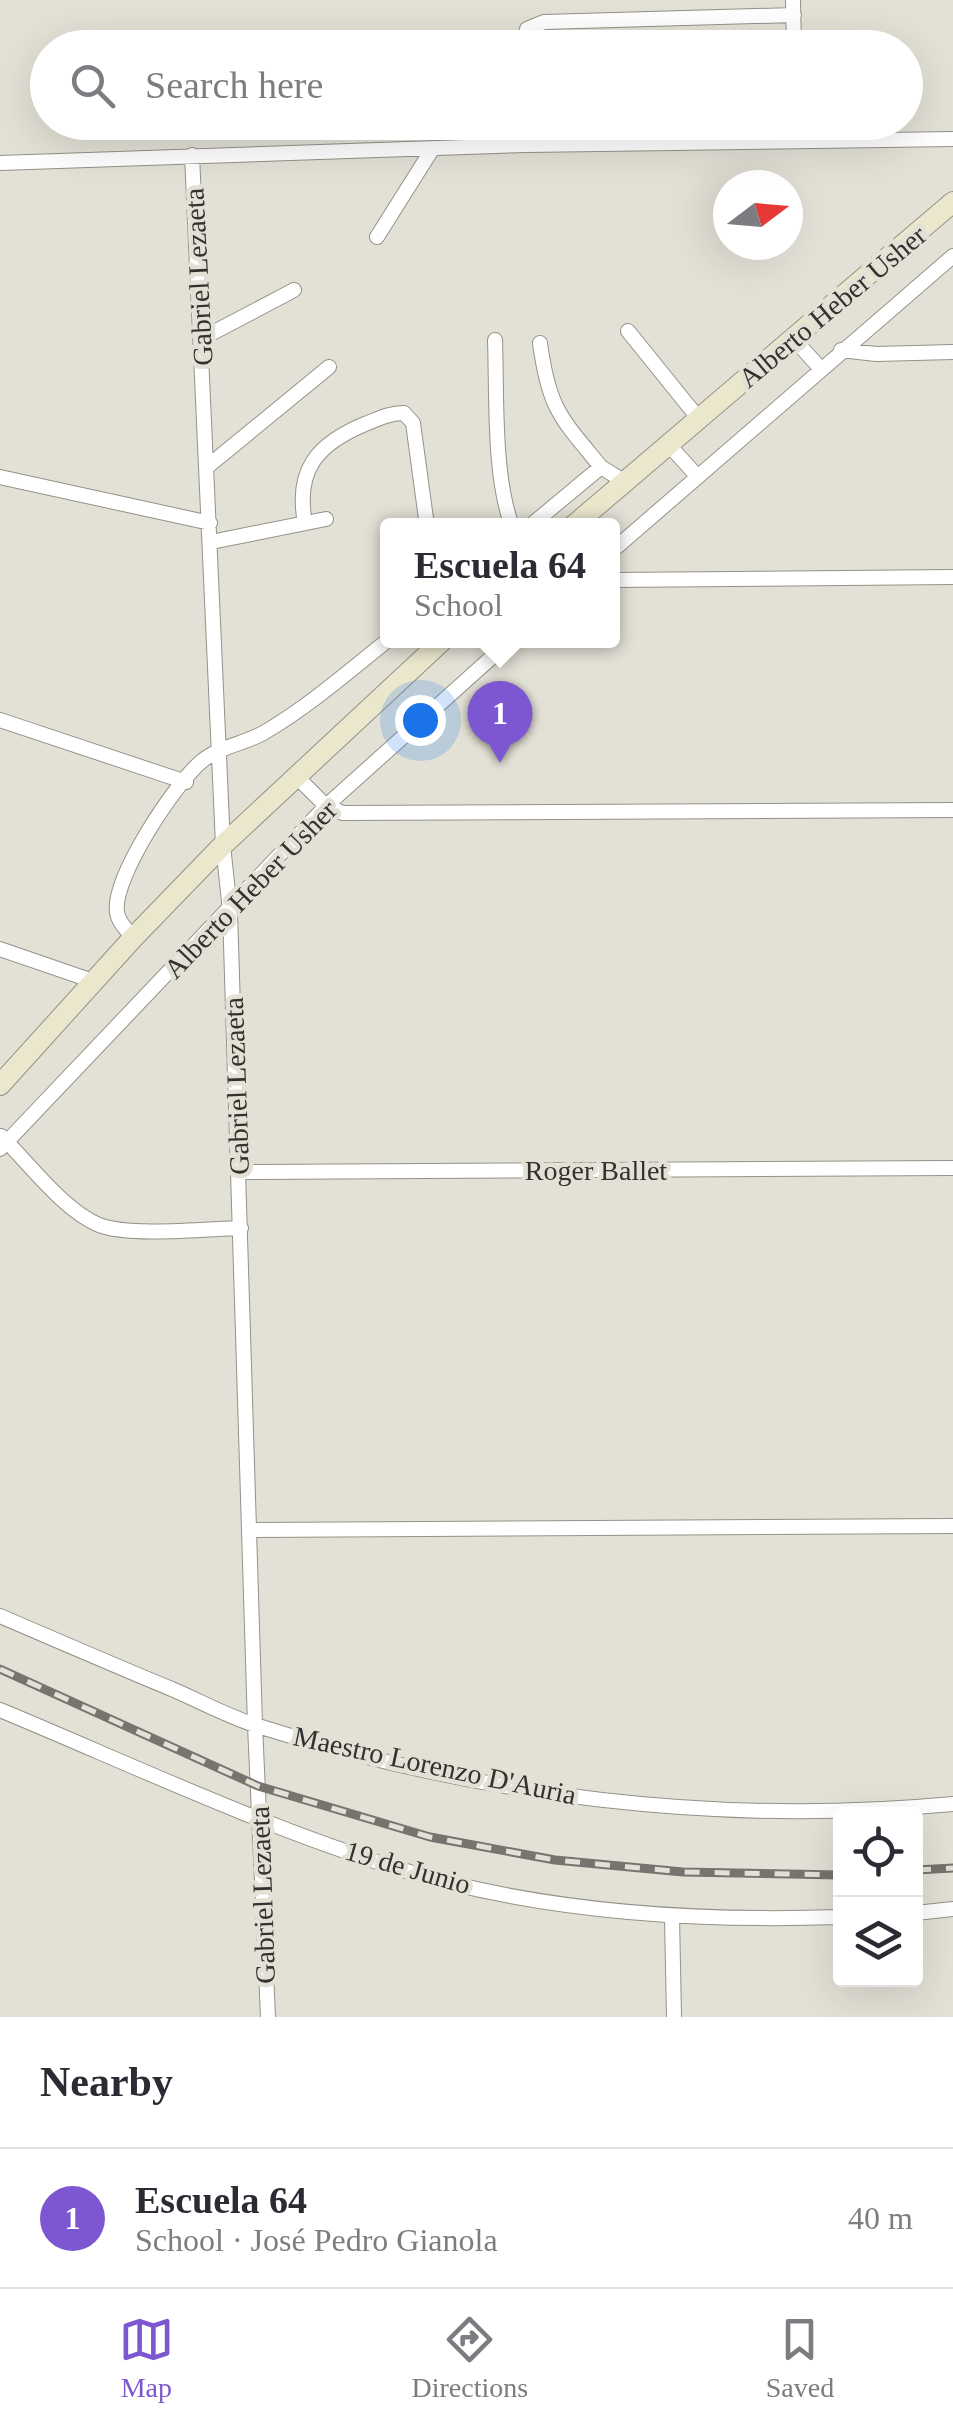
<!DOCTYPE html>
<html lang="en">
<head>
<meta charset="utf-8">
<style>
  :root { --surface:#fff; --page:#f2f2f3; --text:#2b2b33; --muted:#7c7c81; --line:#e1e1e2; --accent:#7d57d1 }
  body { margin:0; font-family:"Times New Roman",serif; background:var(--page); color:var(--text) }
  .controls { position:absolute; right:30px; bottom:30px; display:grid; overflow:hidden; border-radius:10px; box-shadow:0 10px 40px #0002 }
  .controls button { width:90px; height:90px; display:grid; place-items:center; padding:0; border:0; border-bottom:2px solid var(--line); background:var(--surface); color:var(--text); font:50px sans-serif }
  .compass { position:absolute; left:713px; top:170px; width:90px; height:90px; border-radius:50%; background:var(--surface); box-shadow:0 10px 40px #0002; rotate:74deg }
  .you { position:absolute; left:420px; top:720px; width:35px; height:35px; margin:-25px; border:8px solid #fff; border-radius:50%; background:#1a73e8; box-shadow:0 0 0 15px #1a73e833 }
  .badge { display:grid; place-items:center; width:65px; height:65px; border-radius:50%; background:var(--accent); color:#fff; font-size:32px; font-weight:700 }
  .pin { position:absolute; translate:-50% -82px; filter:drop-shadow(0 2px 5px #0008) }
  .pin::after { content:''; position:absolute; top:52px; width:35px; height:30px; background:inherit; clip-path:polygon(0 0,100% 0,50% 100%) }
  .popup { position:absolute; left:380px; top:518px; width:240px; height:130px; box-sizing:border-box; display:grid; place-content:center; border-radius:10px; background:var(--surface); filter:drop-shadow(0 2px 8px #0005); font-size:32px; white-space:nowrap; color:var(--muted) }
  .popup b { font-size:38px; color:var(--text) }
  .popup::after { content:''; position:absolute; left:50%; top:100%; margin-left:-20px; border:20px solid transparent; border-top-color:var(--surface) }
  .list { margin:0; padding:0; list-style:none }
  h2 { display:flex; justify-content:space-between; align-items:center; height:130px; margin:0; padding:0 40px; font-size:42px }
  h2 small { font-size:32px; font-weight:400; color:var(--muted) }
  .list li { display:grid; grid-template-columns:65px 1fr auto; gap:30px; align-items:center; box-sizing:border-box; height:140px; padding:0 40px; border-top:2px solid var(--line) }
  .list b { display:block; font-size:38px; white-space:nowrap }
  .list p { margin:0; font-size:32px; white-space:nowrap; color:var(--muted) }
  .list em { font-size:32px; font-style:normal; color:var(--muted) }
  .icon { flex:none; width:55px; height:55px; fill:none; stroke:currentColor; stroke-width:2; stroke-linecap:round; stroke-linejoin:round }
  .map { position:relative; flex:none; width:953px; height:2017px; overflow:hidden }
  .search { position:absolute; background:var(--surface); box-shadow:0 10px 40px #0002; left:30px; right:30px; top:30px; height:110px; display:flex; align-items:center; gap:25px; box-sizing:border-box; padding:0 35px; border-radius:55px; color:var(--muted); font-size:38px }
  .sheet { height:270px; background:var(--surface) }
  nav { display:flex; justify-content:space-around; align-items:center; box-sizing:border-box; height:140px; border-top:2px solid var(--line); background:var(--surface); font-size:28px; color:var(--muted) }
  nav a { display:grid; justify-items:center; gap:5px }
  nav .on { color:var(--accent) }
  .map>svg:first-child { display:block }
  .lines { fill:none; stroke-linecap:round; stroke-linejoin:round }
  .street-casing { stroke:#949288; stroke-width:16 }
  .secondary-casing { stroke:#949288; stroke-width:22 }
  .street { stroke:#fff; stroke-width:14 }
  .secondary { stroke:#ebe7cd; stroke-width:20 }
  .rail-casing { stroke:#76746e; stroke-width:9 }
  .rail { stroke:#e3e1d6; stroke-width:5; stroke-dasharray:15; stroke-linecap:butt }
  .labels { text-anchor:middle; stroke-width:9; stroke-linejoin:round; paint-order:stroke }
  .street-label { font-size:28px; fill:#33322e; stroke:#e3e1d6 }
</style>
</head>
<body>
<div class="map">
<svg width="953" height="2017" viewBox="0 0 953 2017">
  <rect width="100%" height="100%" fill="#e3e1d6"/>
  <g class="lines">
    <g class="street-casing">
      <path id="street" d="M 793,0 L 794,48
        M 521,48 L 527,29 L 544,22 L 794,15
        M 525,122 L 526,145
        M 192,155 L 223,845 L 230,911 L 255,1725 L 268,2017
        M 0,163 L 526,145 L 953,139
        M 377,237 L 433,148
        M 628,331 L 699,419
        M 793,338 L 820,368
        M 201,339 L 294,290
        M 495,340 C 497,394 493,475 512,526
        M 540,343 C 549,409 560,417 601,467
        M 841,350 L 876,354 L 953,352
        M 669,445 L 697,476
        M 207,467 L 329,367
        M 0,477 L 210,523
        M 305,523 C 295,470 317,444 365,424 C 378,419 389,413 404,413 L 413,423 L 427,526
        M 530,526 L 601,467 L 625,482
        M 211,542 L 326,519
        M 612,551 L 953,256
        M 612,580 L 953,577
        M 0,720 L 186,782
        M 295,775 L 326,806 L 343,813 L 953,810
        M 133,938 C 127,930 118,922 117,912 C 112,878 176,782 202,761 C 220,746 245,744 265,732 C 309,706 348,672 388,640
        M 0,949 L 93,981
        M 1,1136 C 28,1162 64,1211 99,1225 C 130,1237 206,1229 241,1228
        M 0,1149 L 326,806 L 511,640
        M 238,1172 L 953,1168
        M 251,1530 L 953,1526
        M 0,1616 C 58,1641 116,1666 174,1690 C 202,1702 229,1717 258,1726 C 482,1797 719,1826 953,1804
        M 0,1710 C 130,1764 261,1826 396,1868 C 538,1912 692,1922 840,1917
        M 916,1913 L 953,1909
        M 672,1917 L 674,2017"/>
    </g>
    <g class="secondary-casing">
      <path id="secondary" d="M 573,526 L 953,202
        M 0,1085 L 133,938 L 223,845 L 443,640"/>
    </g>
    <use href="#street" class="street"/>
    <use href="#secondary" class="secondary"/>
    <g class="rail-casing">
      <path id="rail" d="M 0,1669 L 258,1786 L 430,1837 L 555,1860 L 683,1872 L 840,1875
        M 916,1870 L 953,1868"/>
    </g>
    <use href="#rail" class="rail"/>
  </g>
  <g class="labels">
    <g class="street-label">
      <text transform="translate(198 277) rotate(-93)" y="10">Gabriel Lezaeta</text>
      <text transform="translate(832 306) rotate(-40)" y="10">Alberto Heber Usher</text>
      <text transform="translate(250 889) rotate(-46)" y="10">Alberto Heber Usher</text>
      <text transform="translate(236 1086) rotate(-92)" y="10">Gabriel Lezaeta</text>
      <text x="596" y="1180">Roger Ballet</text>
      <text transform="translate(435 1765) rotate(12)" y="10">Maestro Lorenzo D'Auria</text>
      <text transform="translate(408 1867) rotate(16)" y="10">19 de Junio</text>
      <text transform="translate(262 1895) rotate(-92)" y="10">Gabriel Lezaeta</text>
    </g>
  </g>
</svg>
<div class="controls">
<button><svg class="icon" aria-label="locate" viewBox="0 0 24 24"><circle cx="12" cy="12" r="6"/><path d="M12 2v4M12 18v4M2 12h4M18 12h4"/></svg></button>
<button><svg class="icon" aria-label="layers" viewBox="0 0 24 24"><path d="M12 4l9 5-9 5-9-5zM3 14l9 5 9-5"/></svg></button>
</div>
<svg class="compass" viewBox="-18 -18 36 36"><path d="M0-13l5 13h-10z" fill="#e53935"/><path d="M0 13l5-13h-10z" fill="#7c7c81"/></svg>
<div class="you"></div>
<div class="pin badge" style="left:500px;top:763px">1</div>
<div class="popup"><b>Escuela 64</b>School</div>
<div class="search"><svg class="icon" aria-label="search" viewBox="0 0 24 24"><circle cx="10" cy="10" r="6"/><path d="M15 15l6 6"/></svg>Search here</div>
</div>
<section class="sheet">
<h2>Nearby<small></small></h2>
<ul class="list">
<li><span class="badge">1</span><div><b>Escuela 64</b><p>School · José Pedro Gianola</p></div><em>40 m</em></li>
</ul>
</section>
<nav>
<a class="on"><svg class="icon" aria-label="map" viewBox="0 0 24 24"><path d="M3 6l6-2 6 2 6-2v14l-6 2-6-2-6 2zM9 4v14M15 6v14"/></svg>Map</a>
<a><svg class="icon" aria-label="directions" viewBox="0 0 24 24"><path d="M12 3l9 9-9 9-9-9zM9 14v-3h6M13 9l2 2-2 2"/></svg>Directions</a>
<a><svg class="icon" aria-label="saved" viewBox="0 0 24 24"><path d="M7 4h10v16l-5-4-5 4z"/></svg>Saved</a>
</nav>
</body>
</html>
